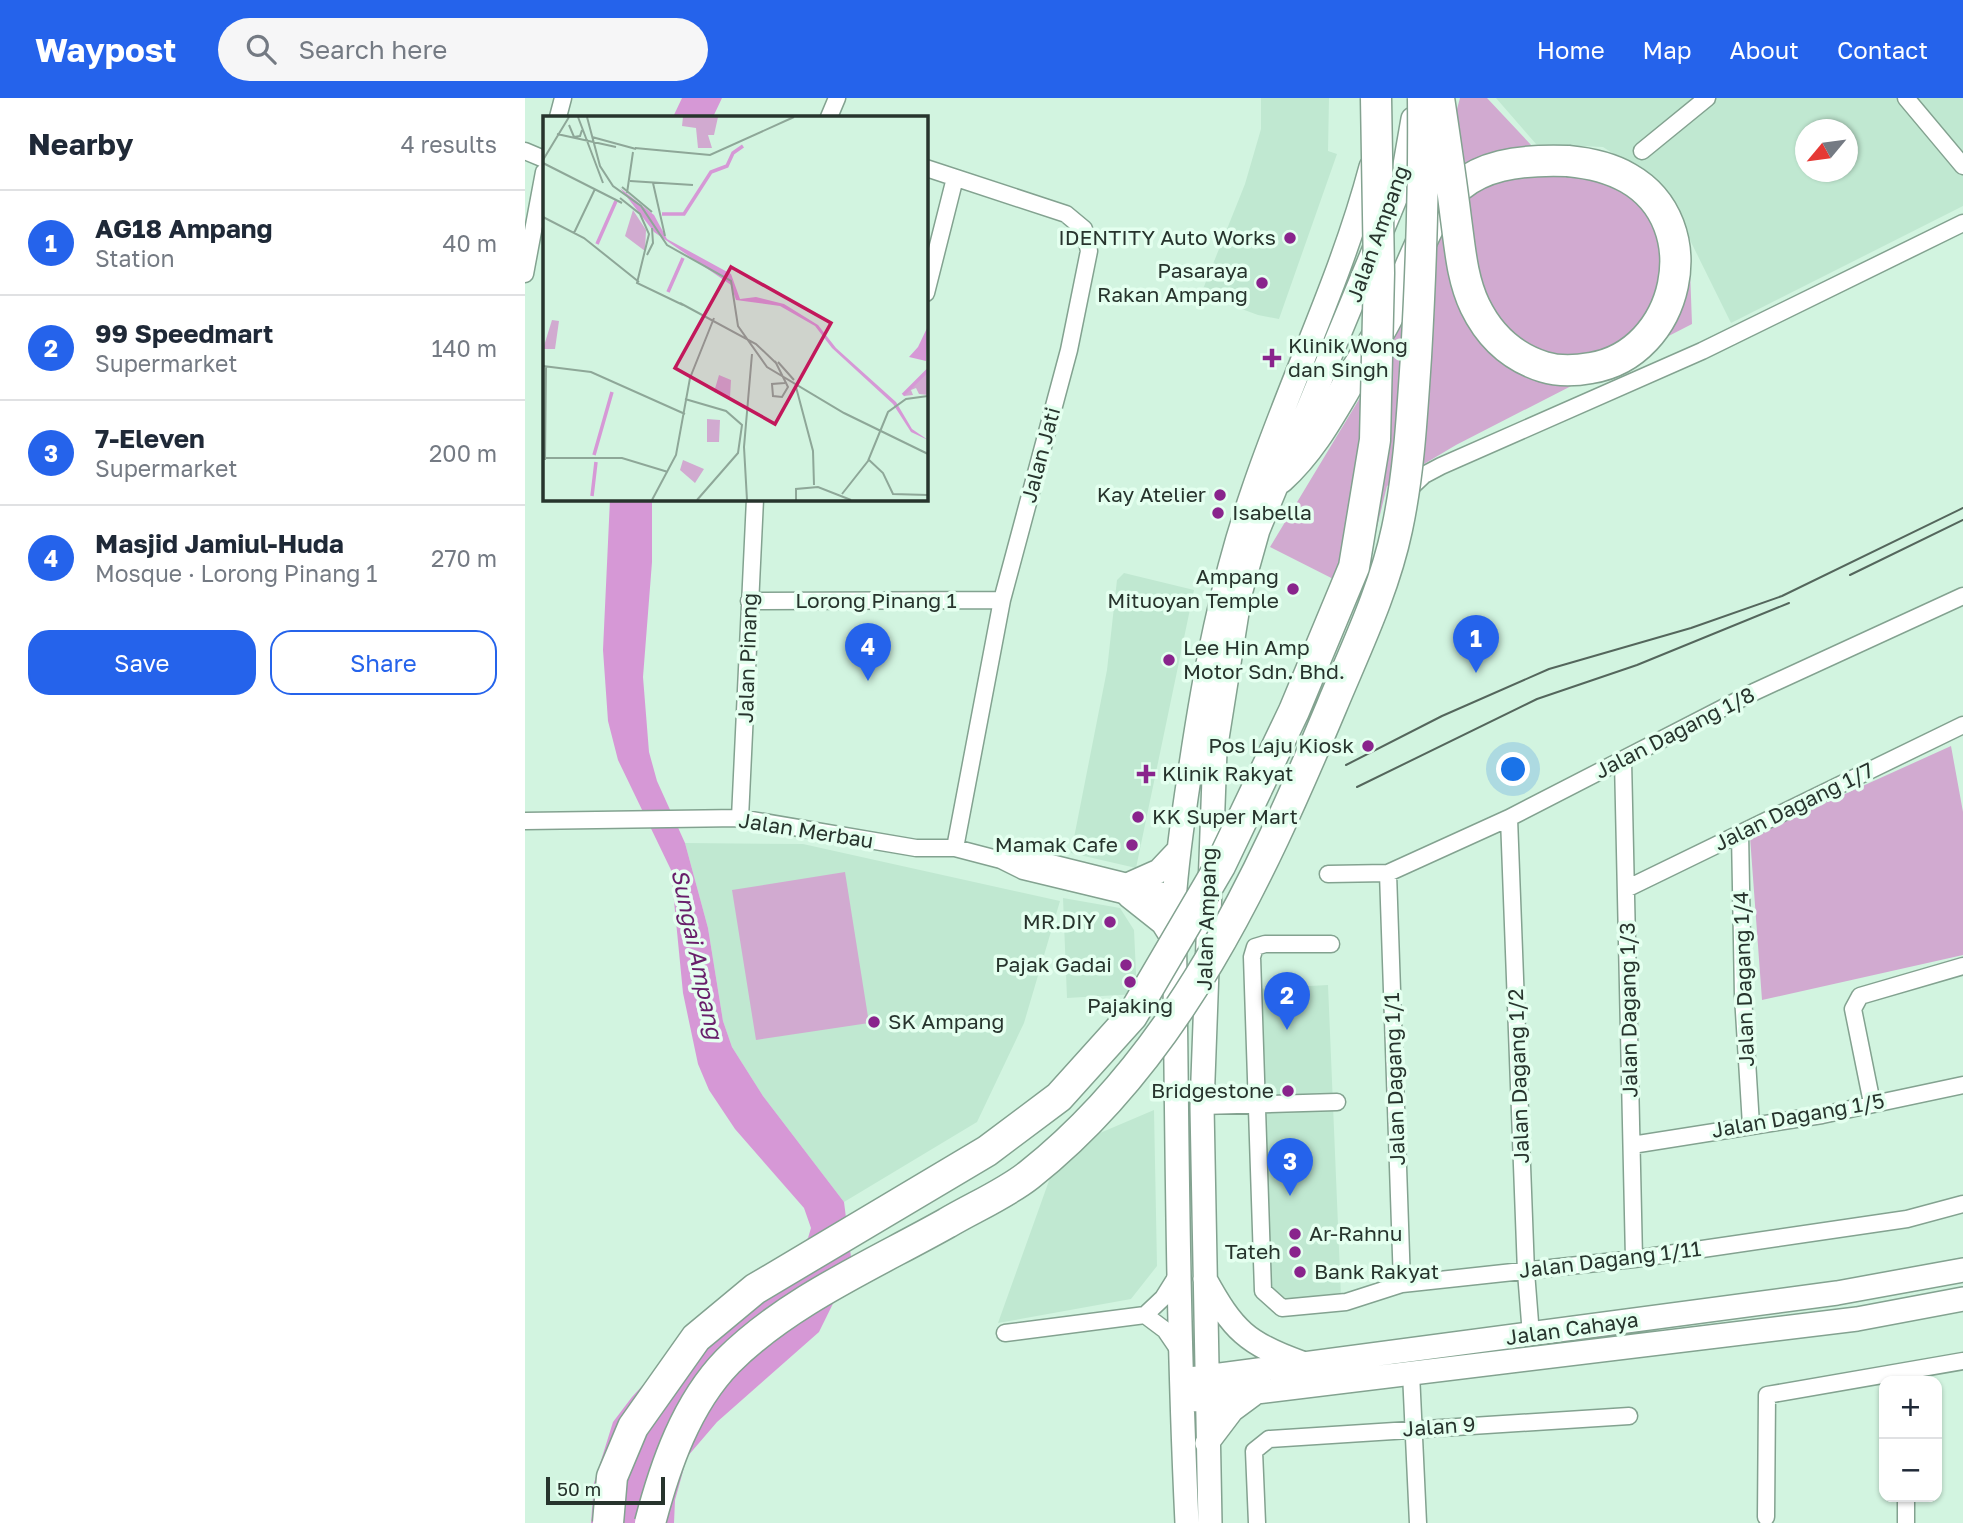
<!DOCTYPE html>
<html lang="en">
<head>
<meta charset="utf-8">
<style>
  :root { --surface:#fff; --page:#f6f6f7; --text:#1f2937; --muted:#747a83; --line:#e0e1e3; --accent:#2563eb }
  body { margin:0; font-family:"Golos Text",sans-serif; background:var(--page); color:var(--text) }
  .controls { position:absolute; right:21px; bottom:21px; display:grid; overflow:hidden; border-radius:14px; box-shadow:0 2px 5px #0004 }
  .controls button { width:63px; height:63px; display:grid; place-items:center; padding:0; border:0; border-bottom:2px solid var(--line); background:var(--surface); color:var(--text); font:35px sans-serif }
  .compass { position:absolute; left:1270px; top:21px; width:63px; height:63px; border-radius:50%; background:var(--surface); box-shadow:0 2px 5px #0004; rotate:241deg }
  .scale { position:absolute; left:21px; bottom:18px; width:119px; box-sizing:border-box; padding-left:7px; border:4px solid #27342d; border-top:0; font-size:19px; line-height:24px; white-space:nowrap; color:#27342d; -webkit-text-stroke:5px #e4ffef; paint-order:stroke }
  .you { position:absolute; left:989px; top:672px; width:24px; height:24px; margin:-18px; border:5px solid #fff; border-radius:50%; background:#1a73e8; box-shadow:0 0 0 10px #1a73e833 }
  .badge { display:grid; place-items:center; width:46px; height:46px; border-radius:50%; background:var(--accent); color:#fff; font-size:23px; font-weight:700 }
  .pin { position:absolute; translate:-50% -58px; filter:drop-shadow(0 2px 4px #0008) }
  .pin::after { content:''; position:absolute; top:37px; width:24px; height:21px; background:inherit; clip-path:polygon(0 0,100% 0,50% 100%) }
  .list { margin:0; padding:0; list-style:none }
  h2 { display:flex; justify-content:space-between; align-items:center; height:91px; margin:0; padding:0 28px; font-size:30px }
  h2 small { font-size:23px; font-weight:400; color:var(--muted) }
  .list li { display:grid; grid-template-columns:46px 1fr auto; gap:21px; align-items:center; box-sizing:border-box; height:105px; padding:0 28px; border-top:2px solid var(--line) }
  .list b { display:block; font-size:26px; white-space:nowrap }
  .list p { margin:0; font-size:23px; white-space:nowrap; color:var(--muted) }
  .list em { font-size:23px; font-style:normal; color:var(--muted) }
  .actions { display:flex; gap:14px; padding:21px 28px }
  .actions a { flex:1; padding:16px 0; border:2px solid var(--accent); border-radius:21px; text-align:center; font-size:24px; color:var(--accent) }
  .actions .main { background:var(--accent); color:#fff }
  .icon { flex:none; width:38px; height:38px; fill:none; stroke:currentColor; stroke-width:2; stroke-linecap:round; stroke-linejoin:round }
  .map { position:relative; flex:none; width:1438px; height:1425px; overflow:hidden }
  header { display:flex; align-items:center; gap:42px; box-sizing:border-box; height:98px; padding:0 35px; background:var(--accent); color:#fff }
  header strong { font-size:33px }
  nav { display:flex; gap:38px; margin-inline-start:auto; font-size:24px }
  .search { width:490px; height:63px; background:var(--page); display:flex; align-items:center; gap:18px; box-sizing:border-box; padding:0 24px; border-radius:38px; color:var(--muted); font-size:26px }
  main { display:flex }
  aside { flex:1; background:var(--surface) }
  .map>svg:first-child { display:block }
  .built { fill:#c0e8d1; fill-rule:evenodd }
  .green { fill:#d1aad0 }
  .water { fill:#d698d6 }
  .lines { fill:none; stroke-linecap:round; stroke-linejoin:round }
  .street-casing { stroke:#83a290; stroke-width:19 }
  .secondary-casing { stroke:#83a290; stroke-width:26 }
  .highway-casing { stroke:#83a290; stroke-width:33 }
  .street { stroke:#fff; stroke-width:16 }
  .secondary { stroke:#fff; stroke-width:23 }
  .highway { stroke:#fff; stroke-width:30 }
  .tram { stroke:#54665c; stroke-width:2 }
  .highway-bridge-casing { stroke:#83a290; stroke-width:33; stroke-linecap:butt }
  .highway-bridge { stroke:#fff; stroke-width:30 }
  .poi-dot { fill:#89248c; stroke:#e4ffef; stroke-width:2.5 }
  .labels { text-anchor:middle; stroke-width:7; stroke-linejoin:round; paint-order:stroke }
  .street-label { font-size:21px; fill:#27342d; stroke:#e4ffef }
  .poi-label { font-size:21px; fill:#27342d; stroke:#e4ffef; text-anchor:end }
  .water-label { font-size:23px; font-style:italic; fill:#681e6a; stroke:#e4ffef }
  .inset-river { fill:none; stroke:#d698d6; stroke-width:3.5 }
  .inset-road { fill:none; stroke:#8ea798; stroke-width:2 }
  .view { fill:#c2185b; fill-opacity:0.15; stroke:#c2185b; stroke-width:3.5 }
  .inset-edge { fill:none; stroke:#27342d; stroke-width:3.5 }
</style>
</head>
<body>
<header>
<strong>Waypost</strong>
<div class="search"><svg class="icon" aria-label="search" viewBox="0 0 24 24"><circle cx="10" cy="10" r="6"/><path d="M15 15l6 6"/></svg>Search here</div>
<nav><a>Home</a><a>Map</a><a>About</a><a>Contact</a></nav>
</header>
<main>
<aside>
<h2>Nearby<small>4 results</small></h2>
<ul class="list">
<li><span class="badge">1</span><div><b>AG18 Ampang</b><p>Station</p></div><em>40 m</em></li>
<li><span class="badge">2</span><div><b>99 Speedmart</b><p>Supermarket</p></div><em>140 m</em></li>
<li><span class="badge">3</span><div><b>7-Eleven</b><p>Supermarket</p></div><em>200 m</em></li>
<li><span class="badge">4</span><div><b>Masjid Jamiul-Huda</b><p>Mosque · Lorong Pinang 1</p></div><em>270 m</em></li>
</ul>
<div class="actions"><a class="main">Save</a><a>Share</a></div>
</aside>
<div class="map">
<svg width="1438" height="1425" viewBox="0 0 1438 1425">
  <rect width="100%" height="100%" fill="#d2f4e0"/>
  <path class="built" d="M 736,0 L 804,0 L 803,53 L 812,56 L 754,221 L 733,217 L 676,196 L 720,86 L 736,31 Z
    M 971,0 L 1438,0 L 1438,108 L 1206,225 L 1164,140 L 1118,75 L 1078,49 L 1011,46 ZM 1280,32 L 1322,32 L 1322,74 L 1280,74 Z
    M 599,475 L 669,492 L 611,770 L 546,755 L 582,572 L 592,482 Z
    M 160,745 L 278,746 L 535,803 L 499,925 L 452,1024 L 319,1104 L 238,998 L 207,949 L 198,923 L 183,830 Z
    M 538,800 L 595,810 L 609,832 L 612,896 L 542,900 Z
    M 803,887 L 816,1199 L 759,1204 L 744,1191 L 731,891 Z
    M 629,1012 L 632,1168 L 606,1201 L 473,1225 L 535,1052 Z"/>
  <path class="green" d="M 935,0 L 962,0 L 1007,48 L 1083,60 L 1150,128 L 1165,172 L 1167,226 L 931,347 L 862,388 L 836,495 L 745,449 L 868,245 Z
    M 1426,648 L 1438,714 L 1438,857 L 1237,902 L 1225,739 Z
    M 320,774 L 344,925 L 231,942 L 207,792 Z"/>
  <path class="water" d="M 157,0 L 197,0 L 188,19 L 148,19 Z
    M 85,401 L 127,401 L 127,464 L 118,579 L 124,654 L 132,683 L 160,745 L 183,830 L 198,923 L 207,949 L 238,998 L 319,1104 L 327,1167 L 294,1234 L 192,1324 L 162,1359 L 150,1402 L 149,1425 L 66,1425 L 69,1385 L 88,1324 L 107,1299 L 148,1254 L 274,1151 L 283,1140 L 286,1130 L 279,1110 L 210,1031 L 184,992 L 173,966 L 158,895 L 146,772 L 93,662 L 83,623 L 78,552 Z"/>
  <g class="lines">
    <g class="street-casing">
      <path id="street" d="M 1381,0 L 1438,68
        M 33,19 L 38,0
        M 304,19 L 312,0
        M 0,53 L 19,61
        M 1117,53 L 1182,0
        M 401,70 L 541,116 L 559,131 L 564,153 L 544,252 L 477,502 L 430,750
        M 0,176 L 19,74
        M 401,195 L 430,80
        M 882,393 L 899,377 L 916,368 L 1177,253 L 1438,125
        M 224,503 L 477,502
        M 1098,662 L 1109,1161
        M 215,720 L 230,401
        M 984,720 L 1001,1174 L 1006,1237
        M 0,723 L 215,720 L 391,750 L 430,750 L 476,762 L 498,773 L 635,806 L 649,804
        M 1215,735 L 1218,898 L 1226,1027
        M 476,762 L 502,759 L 607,785 L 638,793 L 649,804
        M 863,775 L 877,1186
        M 803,776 L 863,775 L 984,720 L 1229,594 L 1438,498
        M 1101,791 L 1438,627
        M 806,846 L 740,846 L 730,849 L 727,859 L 738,1193 L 757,1210 L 821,1204 L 877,1186 L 1109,1161 L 1382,1121 L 1438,1106
        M 1347,1005 L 1328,911 L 1335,898 L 1438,868
        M 677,1008 L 812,1004
        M 1107,1047 L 1297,1017 L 1438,987
        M 620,1217 L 638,1200 L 653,1176
        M 480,1235 L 620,1217 L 640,1232 L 655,1254
        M 886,1275 L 893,1425
        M 1381,1399 L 1381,1425
        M 1241,1419 L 1242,1297 L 1438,1263
        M 732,1425 L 729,1353 L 744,1341 L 1104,1318"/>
    </g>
    <g class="secondary-casing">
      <path id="secondary" d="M 607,785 L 634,773 L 652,754
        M 604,798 L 638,825 L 650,844
        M 680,1181 C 708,1232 722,1246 777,1265
        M 665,1281 L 1312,1195 L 1438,1172
        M 666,1302 L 1332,1221 L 1438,1201
        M 682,1345 L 707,1312 L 730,1295
        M 662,1425 C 652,1218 652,1011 649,804 C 652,757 659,713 666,667 C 680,573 697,483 728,393 C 765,283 816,182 846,69
        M 685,1425 L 677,1008 L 690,653 L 715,496 L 733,432 L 877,84 L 888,21"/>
    </g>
    <g class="highway-casing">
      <path id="highway" d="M 755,380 C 788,350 806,314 829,276 C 840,257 854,237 864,216 C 912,118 910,58 1043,63"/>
    </g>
    <use href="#street" class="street"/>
    <use href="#secondary" class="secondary"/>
    <use href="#highway" class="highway"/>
    <path class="tram" d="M 1325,477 L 1438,422
      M 821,667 L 917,618 L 1024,571 L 1166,530 L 1257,498 L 1438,410
      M 832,689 L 1012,601 L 1112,567 L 1264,505"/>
    <g class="highway-bridge-casing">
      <path id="highway-bridge" d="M 914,0 C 920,40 926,80 931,121 C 935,150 937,181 950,208 C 965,239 987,259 1019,269 C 1035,274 1050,273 1066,270 C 1154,256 1184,126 1103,80 C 1084,69 1064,65 1043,63
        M 83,1425 L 87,1379 L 108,1329 L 171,1240 L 230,1191 L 462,1053 L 534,999 L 607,918 L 695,768 L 769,613 L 829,469 L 850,342 L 854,175 L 851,0
        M 125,1425 C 140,1368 161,1306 203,1263 C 263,1203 349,1166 422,1125 C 449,1109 480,1096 504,1077 C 653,959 734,781 806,610 C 830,552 859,493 872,431 C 884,375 887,317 891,259 C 896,173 899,87 898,0"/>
    </g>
    <use href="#highway-bridge" class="highway-bridge"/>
  </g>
  <g class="poi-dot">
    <circle cx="765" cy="140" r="7"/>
    <circle cx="737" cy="185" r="7"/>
    <path d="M743.5 249.5h7v7h7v7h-7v7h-7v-7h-7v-7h7z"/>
    <circle cx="695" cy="397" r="7"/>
    <circle cx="693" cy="415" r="7"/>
    <circle cx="768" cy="491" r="7"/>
    <circle cx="644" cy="562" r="7"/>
    <circle cx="843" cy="648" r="7"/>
    <path d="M617.5 665.5h7v7h7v7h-7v7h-7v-7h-7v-7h7z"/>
    <circle cx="613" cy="719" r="7"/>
    <circle cx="607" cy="747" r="7"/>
    <circle cx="585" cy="824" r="7"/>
    <circle cx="601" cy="867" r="7"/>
    <circle cx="605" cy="884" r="7"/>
    <circle cx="349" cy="924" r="7"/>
    <circle cx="763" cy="993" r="7"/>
    <circle cx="770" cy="1136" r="7"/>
    <circle cx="770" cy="1154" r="7"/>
    <circle cx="775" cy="1174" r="7"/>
  </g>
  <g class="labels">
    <g class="street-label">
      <text transform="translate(853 136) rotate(-70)" y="7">Jalan Ampang</text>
      <text transform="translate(516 357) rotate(-75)" y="7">Jalan Jati</text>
      <text x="351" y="510">Lorong Pinang 1</text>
      <text transform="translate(223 560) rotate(-88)" y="7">Jalan Pinang</text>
      <text transform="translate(1150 635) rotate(-27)" y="7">Jalan Dagang 1/8</text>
      <text transform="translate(1269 709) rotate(-26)" y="7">Jalan Dagang 1/7</text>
      <text transform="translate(281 733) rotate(9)" y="7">Jalan Merbau</text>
      <text transform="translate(682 821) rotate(-88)" y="7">Jalan Ampang</text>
      <text transform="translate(1219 881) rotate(-92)" y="7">Jalan Dagang 1/4</text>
      <text transform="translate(1104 912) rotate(-91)" y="7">Jalan Dagang 1/3</text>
      <text transform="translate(994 978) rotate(-92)" y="7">Jalan Dagang 1/2</text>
      <text transform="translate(870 981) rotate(-92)" y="7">Jalan Dagang 1/1</text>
      <text transform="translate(1273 1018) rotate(-10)" y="7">Jalan Dagang 1/5</text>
      <text transform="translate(1085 1162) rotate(-7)" y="7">Jalan Dagang 1/11</text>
      <text transform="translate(1047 1231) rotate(-8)" y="7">Jalan Cahaya</text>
      <text transform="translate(914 1329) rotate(-4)" y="7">Jalan 9</text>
    </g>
    <g class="poi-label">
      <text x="751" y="147">IDENTITY Auto Works</text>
      <text x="723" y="180">Pasaraya<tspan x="723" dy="24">Rakan Ampang</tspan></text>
      <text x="763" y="255" text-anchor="start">Klinik Wong<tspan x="763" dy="24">dan Singh</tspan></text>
      <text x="681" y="404">Kay Atelier</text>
      <text x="707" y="422" text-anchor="start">Isabella</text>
      <text x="754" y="486">Ampang<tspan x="754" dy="24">Mituoyan Temple</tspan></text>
      <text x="658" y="557" text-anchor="start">Lee Hin Amp<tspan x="658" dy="24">Motor Sdn. Bhd.</tspan></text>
      <text x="829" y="655">Pos Laju Kiosk</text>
      <text x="637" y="683" text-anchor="start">Klinik Rakyat</text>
      <text x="627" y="726" text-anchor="start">KK Super Mart</text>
      <text x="593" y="754">Mamak Cafe</text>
      <text x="571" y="831">MR.DIY</text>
      <text x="587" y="874">Pajak Gadai</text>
      <text x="605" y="915" text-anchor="middle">Pajaking</text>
      <text x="363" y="931" text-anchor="start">SK Ampang</text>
      <text x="749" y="1000">Bridgestone</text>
      <text x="784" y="1143" text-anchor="start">Ar-Rahnu</text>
      <text x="756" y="1161">Tateh</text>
      <text x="789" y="1181" text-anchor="start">Bank Rakyat</text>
    </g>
    <g class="water-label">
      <text transform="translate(172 856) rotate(78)" y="8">Sungai Ampang</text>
    </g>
  </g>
  <g transform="translate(18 18)">
    <rect width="385" height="385" fill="#d2f4e0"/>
    <path d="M 140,1 L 175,1 L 171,19 L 165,19 L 169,32 L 155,32 L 153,12 L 139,10 ZM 90,94 L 103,114 L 102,135 L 82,120 ZM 9,204 L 16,205 L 12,233 L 0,233 ZM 385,254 L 385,279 L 376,278 L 373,272 L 368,274 L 370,279 L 361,280 ZM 176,259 L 188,264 L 187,282 L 171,276 ZM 164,303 L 177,304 L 176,326 L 164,326 ZM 140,344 L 161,353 L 152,367 L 137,354 Z" fill="#d1aad0"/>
    <path d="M 77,72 L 111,99 L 124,123 L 188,158 L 197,183 L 213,181 L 241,188 L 275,209 L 293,232 L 353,286 L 369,313 L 385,324 L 368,316 L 350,288 L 289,232 L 272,210 L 237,190 L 193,184 L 188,169 L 111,116 ZM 385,210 L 383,245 L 366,241 L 375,231 Z" fill="#d698d6"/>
    <path class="inset-river" d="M 119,98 L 141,98 L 168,56 L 184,50 L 190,37 L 200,30M 54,128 L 73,85M 125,176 L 140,142M 360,279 L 385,254M 51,339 L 69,276M 49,380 L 53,346"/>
    <path class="inset-road" d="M 35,1 L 60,67M 44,1 L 57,50 L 70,70 L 98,90 L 124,129 L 188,165 L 195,210 L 224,251 L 301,297 L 385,338M 26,9 L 31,21 L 37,20 L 39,14M 14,18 L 73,31M 49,21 L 93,33M 92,32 L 167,39 L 251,1M 0,44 L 26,1M 0,47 L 79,87M 87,65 L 150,69M 110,67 L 122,120M 79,71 L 109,96M 84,77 L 90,36M 77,82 L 97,98 L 106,118 L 94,167 L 140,189M 0,101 L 41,122 L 96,166M 31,117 L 52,73M 104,139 L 110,127 L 109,112M 137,187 L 213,228 L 234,248M 232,245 L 245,271 L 239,281 L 230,280 L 229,268 L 242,267M 235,246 L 251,264M 0,250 L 48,256 L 142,298M 253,271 L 270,335 L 271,369M 142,283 L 183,295 L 199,309 L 195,337 L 154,384M 0,342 L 79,342 L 125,356M 325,343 L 340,357 L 350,378 L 385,379M 2,344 L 3,251M 299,378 L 325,345 L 345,296 L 363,283 L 385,280M 109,384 L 133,339 L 147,262 L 171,202M 204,384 L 201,331 L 209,238M 253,384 L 253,373 L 275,371 L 308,384"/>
    <path class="view" d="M 188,151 L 288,207 L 232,308 L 132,252 Z"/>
    <rect width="385" height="385" class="inset-edge"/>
  </g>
</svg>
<div class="controls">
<button>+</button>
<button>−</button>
</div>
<svg class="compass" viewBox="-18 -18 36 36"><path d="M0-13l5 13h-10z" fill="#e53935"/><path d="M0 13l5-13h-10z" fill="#747a83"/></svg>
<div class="scale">50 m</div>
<div class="you"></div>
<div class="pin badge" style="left:951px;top:575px">1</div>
<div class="pin badge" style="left:762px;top:932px">2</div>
<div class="pin badge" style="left:765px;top:1098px">3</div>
<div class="pin badge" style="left:343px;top:583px">4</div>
</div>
</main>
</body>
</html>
